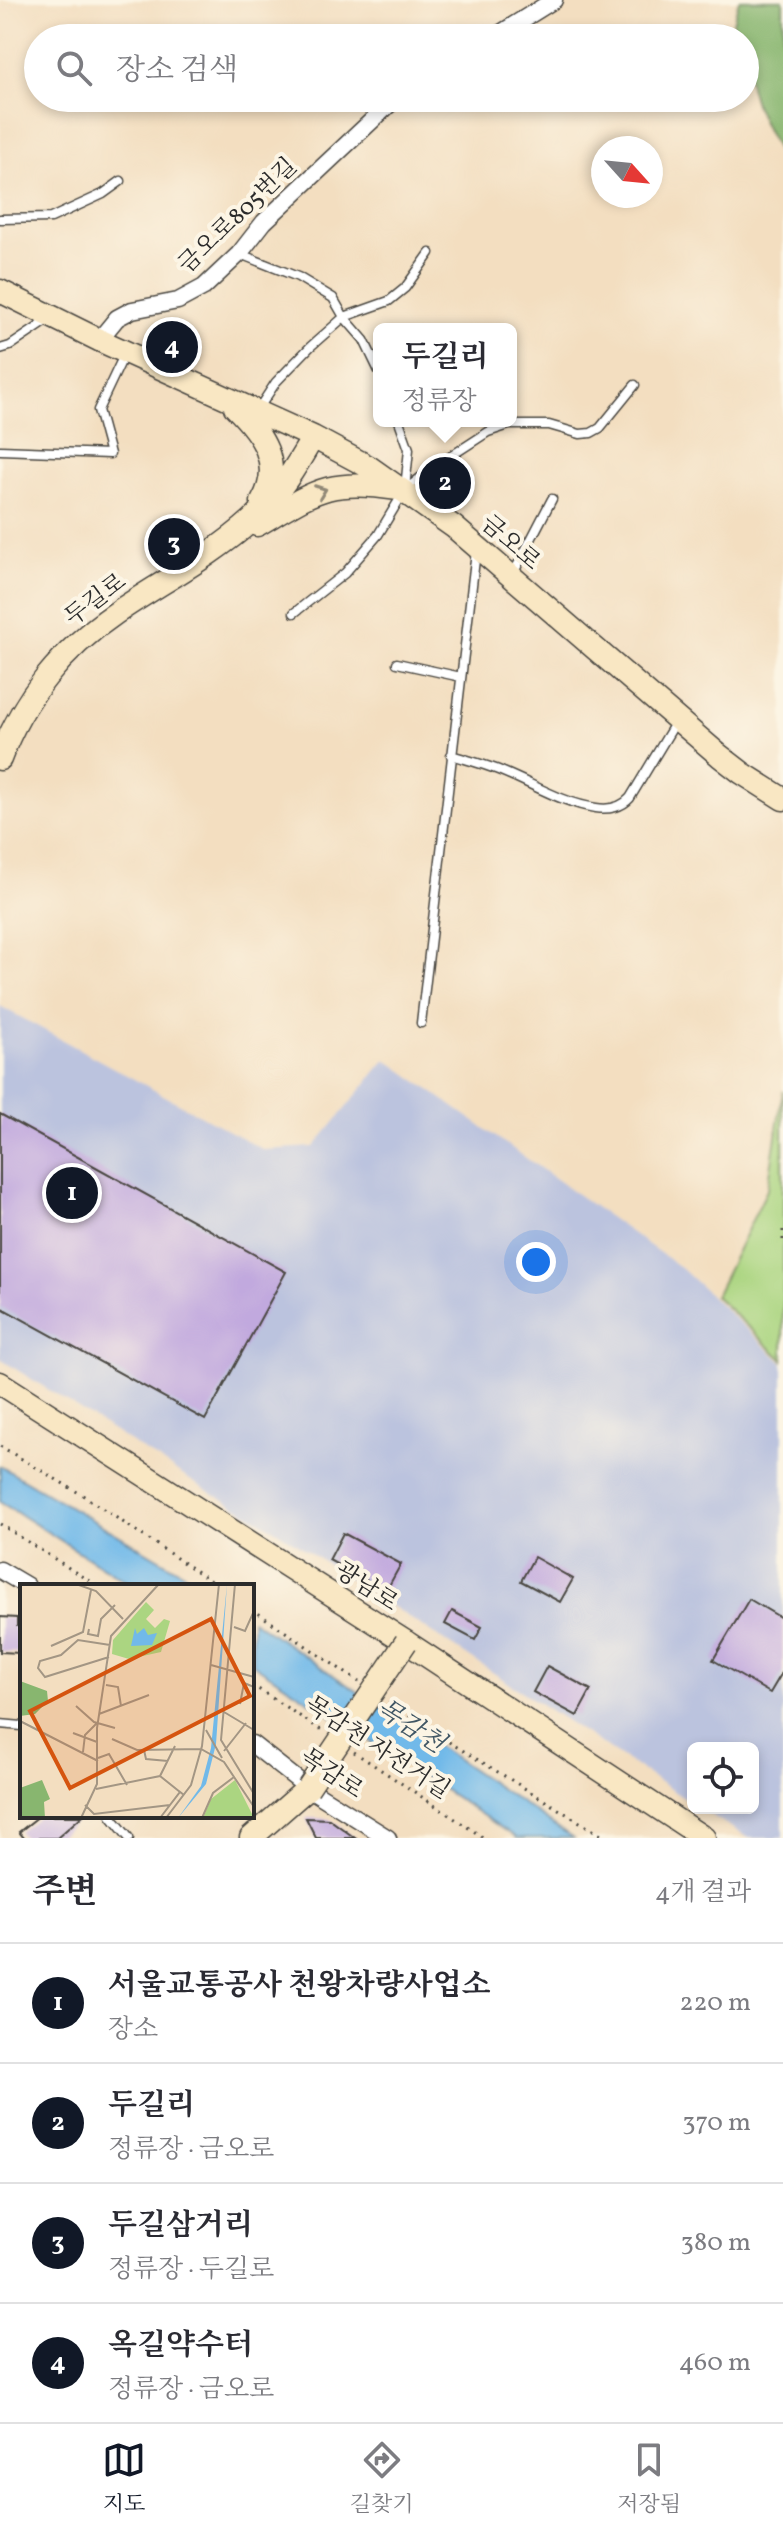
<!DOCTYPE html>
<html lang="ko">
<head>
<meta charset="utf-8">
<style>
  :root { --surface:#fff; --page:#f2f2f3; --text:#2b2b33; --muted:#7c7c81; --line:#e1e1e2; --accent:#111827 }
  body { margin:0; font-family:Vollkorn,"Noto Serif KR",serif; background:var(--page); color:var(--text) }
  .controls { position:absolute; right:24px; bottom:24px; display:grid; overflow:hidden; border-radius:12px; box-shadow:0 4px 12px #0003 }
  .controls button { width:72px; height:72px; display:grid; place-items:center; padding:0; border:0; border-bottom:2px solid var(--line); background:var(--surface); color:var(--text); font:40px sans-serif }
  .compass { position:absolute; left:591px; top:136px; width:72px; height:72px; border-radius:50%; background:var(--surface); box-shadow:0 4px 12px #0003; rotate:117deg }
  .you { position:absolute; left:536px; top:1262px; width:28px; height:28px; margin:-20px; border:6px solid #fff; border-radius:50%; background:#1a73e8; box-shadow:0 0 0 12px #1a73e833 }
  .badge { display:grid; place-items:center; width:52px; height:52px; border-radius:50%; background:var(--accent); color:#fff; font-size:26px; font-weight:700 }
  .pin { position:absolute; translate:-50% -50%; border:4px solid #fff; box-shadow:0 2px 8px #0006 }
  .popup { position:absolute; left:373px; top:323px; width:144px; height:104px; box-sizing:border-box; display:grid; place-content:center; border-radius:12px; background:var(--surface); filter:drop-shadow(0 2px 6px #0005); font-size:26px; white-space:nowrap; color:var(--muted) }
  .popup b { font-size:30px; color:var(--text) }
  .popup::after { content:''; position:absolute; left:50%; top:100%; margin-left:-16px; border:16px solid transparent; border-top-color:var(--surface) }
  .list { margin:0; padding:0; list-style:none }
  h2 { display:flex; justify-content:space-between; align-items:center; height:104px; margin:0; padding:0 32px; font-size:34px }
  h2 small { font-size:26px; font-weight:400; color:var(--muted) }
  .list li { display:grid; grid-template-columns:52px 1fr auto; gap:24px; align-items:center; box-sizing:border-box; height:120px; padding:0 32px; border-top:2px solid var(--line) }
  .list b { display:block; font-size:30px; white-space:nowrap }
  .list p { margin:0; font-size:26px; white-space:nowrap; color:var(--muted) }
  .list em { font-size:26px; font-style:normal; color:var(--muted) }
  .icon { flex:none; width:44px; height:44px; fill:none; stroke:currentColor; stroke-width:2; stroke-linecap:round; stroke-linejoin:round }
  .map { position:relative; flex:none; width:783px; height:1838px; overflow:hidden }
  .search { position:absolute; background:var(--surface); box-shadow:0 4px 12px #0003; left:24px; right:24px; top:24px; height:88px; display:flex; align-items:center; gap:20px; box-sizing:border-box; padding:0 28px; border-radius:44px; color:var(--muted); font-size:30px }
  .sheet { height:584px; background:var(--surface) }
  nav { display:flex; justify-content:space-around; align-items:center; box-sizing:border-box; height:112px; border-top:2px solid var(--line); background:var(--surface); font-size:22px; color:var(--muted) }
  nav a { display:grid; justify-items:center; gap:4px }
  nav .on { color:var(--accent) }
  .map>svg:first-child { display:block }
  .industrial { fill:#bbc3de }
  .green { fill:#abd581; stroke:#6b8056; stroke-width:2 }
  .forest { fill:#88b66f; stroke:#5a704d; stroke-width:2 }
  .water { fill:#71b9e9; stroke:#4e728a; stroke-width:2 }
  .building { fill:#c1a9de }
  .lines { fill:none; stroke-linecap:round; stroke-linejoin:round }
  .lane-casing { stroke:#494641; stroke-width:11 }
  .street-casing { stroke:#494641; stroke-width:19 }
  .secondary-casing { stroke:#494641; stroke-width:25 }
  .path { stroke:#494641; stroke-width:3; stroke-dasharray:2 6; stroke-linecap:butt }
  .lane { stroke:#fff; stroke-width:8 }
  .street { stroke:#fff; stroke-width:16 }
  .secondary { stroke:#f9e7c3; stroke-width:22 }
  .secondary-bridge-casing { stroke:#494641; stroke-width:25; stroke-linecap:butt }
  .secondary-bridge { stroke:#f9e7c3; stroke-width:22 }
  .oneway { stroke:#928977 }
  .labels { text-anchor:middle; stroke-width:8; stroke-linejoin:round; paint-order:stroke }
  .street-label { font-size:24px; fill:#2b2b2b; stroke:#fcf5e5 }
  .water-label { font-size:26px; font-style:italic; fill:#405664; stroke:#fcf5e5 }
  .inset-road { fill:none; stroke:#a39684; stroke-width:2 }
  .view { fill:#d5540f; fill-opacity:0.15; stroke:#d5540f; stroke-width:4 }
  .inset-edge { fill:none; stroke:#2b2b2b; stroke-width:4 }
</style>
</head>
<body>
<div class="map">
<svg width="783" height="1838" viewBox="0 0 783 1838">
  <rect width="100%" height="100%" fill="#fcf5e5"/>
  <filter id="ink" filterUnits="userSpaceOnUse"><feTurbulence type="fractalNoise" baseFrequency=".0125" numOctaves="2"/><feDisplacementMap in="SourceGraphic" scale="16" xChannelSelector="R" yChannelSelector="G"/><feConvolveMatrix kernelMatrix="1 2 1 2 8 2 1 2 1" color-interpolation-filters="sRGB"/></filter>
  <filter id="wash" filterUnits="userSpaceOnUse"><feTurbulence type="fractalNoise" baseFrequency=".006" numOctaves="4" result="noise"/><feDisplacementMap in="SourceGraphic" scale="32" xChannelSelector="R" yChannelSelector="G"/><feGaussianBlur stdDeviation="1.8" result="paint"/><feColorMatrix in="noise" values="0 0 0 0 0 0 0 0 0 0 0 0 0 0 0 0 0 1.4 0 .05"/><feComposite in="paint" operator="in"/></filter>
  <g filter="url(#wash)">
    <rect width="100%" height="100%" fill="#f3dec0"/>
    <path class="industrial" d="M 0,1006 L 264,1150 L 314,1147 L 386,1059 L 681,1268 L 783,1363 L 783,1838 L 749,1838 L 699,1808 L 753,1808 L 753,1748 L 693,1748 L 693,1804 L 271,1527 L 198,1485 L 0,1359 Z"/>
    <path class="green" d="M 783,1091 L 783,1360 L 715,1296 L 768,1188 Z"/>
    <path class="forest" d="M 739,0 L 783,0 L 783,161 C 758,115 745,92 745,38 L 736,38 L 732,26 Z"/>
    <path class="water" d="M 0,1466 L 185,1574 L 202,1586 L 133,1586 L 0,1502 Z
      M 252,1620 L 573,1838 L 517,1838 L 252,1663 Z"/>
    <g id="blocks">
      <path class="building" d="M 0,1114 L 286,1272 L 205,1420 L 0,1307 Z
        M 343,1533 L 401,1564 L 386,1591 L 329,1560 Z
        M 534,1557 L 573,1579 L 560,1602 L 521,1581 Z
        M 749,1599 L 783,1619 L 783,1671 L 770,1693 L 713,1660 Z
        M 452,1611 L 482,1627 L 475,1640 L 445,1624 Z
        M 0,1617 L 17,1618 L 17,1626 L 22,1627 L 21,1653 L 0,1652 Z
        M 547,1666 L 591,1690 L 577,1716 L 533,1692 Z
        M 39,1816 L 82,1816 L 57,1838 L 24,1838 L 19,1832 Z
        M 306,1818 L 329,1819 L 355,1838 L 316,1838 Z"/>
    </g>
  </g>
  <g filter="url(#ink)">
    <use href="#blocks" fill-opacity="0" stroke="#494641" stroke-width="2"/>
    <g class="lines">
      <g class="lane-casing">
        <path id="lane" d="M 0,219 L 51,218 L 103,194 L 121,181
          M 240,254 L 298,277 L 333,298 L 344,317 L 364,340 L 379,371
          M 0,349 L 10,346 L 50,319
          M 257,411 L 276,382 L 310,347 L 344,317 L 389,301 L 405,288 L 430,253
          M 399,421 L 409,449 L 405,489
          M 0,450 L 110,454 L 98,410 L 125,353
          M 512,576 L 552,499
          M 294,613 L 345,573 L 378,535 L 405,490 L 431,469 L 488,432 L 509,425 L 549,425 L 580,434 L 591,433 L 600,428 L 635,385
          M 397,663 L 461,677
          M 451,755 C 465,759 479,763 493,768 C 527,780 560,803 596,808 C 609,810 622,807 630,798 L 677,720
          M 421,1023 L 476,551
          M 0,1724 L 22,1726
          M 111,1816 L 129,1838"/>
      </g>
      <g class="street-casing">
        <path id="street" d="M 493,38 L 554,0
          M 99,340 L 117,318 L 132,310 L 178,301 L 204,287 L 239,254 L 264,222 L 396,98
          M 0,1570 L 27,1586
          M 252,1744 L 308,1788 L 388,1838"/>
      </g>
      <g class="secondary-casing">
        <path id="secondary" d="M 0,291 L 99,340 L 313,437 L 369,467 L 454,527 L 720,756 L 742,773 L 783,799
          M 235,407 C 262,434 284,464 262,502
          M 257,525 C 315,491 328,478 397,489
          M 0,759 C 22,699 63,649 116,613 C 161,582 211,557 252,520 C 278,496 296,467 313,437
          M 0,1383 L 406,1642 L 704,1838
          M 251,1838 L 308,1788"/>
      </g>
      <path class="path" d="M 783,1230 L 783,1244
        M 0,1446 L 84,1496 L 218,1586
        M 0,1524 L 97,1586
        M 252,1609 L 359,1682
        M 252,1685 L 324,1732
        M 389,1702 L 444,1739 L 606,1838
        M 354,1752 L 484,1838"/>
      <use href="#lane" class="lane"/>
      <use href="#street" class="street"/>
      <use href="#secondary" class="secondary"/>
      <g class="secondary-bridge-casing">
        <path id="secondary-bridge" d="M 308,1788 L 406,1642"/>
      </g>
      <use href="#secondary-bridge" class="secondary-bridge"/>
    </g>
    <defs><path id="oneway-chevron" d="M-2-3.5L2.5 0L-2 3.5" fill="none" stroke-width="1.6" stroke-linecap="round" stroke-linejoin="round" transform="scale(2)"/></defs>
    <use class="oneway" href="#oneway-chevron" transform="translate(321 491) rotate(-21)"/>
  </g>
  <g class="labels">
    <g class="street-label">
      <text transform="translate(237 215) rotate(-44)" y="8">금오로805번길</text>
      <text transform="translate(511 542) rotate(41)" y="8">금오로</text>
      <text transform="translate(95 599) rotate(-37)" y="8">두길로</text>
      <text transform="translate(367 1586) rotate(33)" y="8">광남로</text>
      <text transform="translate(378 1747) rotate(33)" y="8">목감천 자전거길</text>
      <text transform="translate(332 1773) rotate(34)" y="8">목감로</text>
    </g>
    <g class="water-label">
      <text transform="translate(411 1725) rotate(33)" y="9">목감천</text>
    </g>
  </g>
  <g transform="translate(20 1584)">
    <rect width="234" height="234" fill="#f3dec0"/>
    <path d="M 126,18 L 134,26 L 126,35 L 135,44 L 144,35 L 150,37 L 141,68 L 109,75 L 92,70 L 93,56 ZM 215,196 L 234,234 L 183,234 L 191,215 Z" fill="#abd581"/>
    <path d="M 0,97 L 27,107 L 28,117 L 15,130 L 0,132 ZM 22,196 L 30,215 L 24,218 L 25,234 L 0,234 L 0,204 Z" fill="#88b66f"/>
    <path d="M 207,0 L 196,160 L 186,200 L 158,234 L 181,202 L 191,164 ZM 115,44 L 117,50 L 124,44 L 128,51 L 137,49 L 132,61 L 111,62 Z" fill="#71b9e9"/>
    <path class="inset-road" d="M 56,0 L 76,7 L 103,35M 215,0 L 201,156 L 234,210M 214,43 L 225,47 L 234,27M 69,45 L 68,50 L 78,52 L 81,35 L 95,21M 31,62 L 63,48 L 71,6M 89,73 L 25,93 L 18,84 L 20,77 L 41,71 L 58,56 L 90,61M 191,81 L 234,93M 86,101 L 98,103 L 101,122M 220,120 L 224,99 L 234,103M 56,122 L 74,138 L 95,144M 204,128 L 234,146M 79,130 L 129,111M 0,137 L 78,177M 186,146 L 202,174M 53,149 L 77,158M 92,155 L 117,166 L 181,165 L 204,178 L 234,223M 124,166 L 126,175 L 148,177M 204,167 L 226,139M 63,168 L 65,151 L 77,139M 78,174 L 89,170 L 107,201M 140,192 L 160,208M 76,205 L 140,192 L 155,162M 65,221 L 74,230 L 150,221M 61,234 L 77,200 L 77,144 L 91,52 L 139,0M 140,234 L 160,208 L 164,211M 146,234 L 171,201 L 182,162 L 199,0M 182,234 L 193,209 L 214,193"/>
    <path class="view" d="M 191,35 L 230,112 L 50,204 L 10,127 Z"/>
    <rect width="234" height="234" class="inset-edge"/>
  </g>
</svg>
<div class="controls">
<button><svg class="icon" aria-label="locate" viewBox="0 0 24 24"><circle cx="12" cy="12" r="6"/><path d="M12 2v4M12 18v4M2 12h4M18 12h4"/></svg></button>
</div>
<svg class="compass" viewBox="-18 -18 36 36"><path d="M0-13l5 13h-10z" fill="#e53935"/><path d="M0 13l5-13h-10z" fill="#7c7c81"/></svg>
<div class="you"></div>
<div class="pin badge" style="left:72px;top:1193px">1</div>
<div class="pin badge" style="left:445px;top:483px">2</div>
<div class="popup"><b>두길리</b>정류장</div>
<div class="pin badge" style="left:174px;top:544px">3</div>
<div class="pin badge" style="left:172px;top:347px">4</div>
<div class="search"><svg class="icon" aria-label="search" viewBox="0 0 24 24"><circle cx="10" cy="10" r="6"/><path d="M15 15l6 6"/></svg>장소 검색</div>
</div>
<section class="sheet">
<h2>주변<small>4개 결과</small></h2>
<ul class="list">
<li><span class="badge">1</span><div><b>서울교통공사 천왕차량사업소</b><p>장소</p></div><em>220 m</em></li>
<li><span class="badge">2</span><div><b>두길리</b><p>정류장 · 금오로</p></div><em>370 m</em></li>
<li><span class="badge">3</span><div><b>두길삼거리</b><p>정류장 · 두길로</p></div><em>380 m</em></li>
<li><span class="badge">4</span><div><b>옥길약수터</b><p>정류장 · 금오로</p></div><em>460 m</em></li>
</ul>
</section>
<nav>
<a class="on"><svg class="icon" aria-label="map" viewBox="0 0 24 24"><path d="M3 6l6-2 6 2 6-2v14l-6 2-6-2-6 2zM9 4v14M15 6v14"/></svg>지도</a>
<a><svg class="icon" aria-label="directions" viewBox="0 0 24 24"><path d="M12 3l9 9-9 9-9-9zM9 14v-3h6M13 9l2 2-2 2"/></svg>길찾기</a>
<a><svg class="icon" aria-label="saved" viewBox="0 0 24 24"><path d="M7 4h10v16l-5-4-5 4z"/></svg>저장됨</a>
</nav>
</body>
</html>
